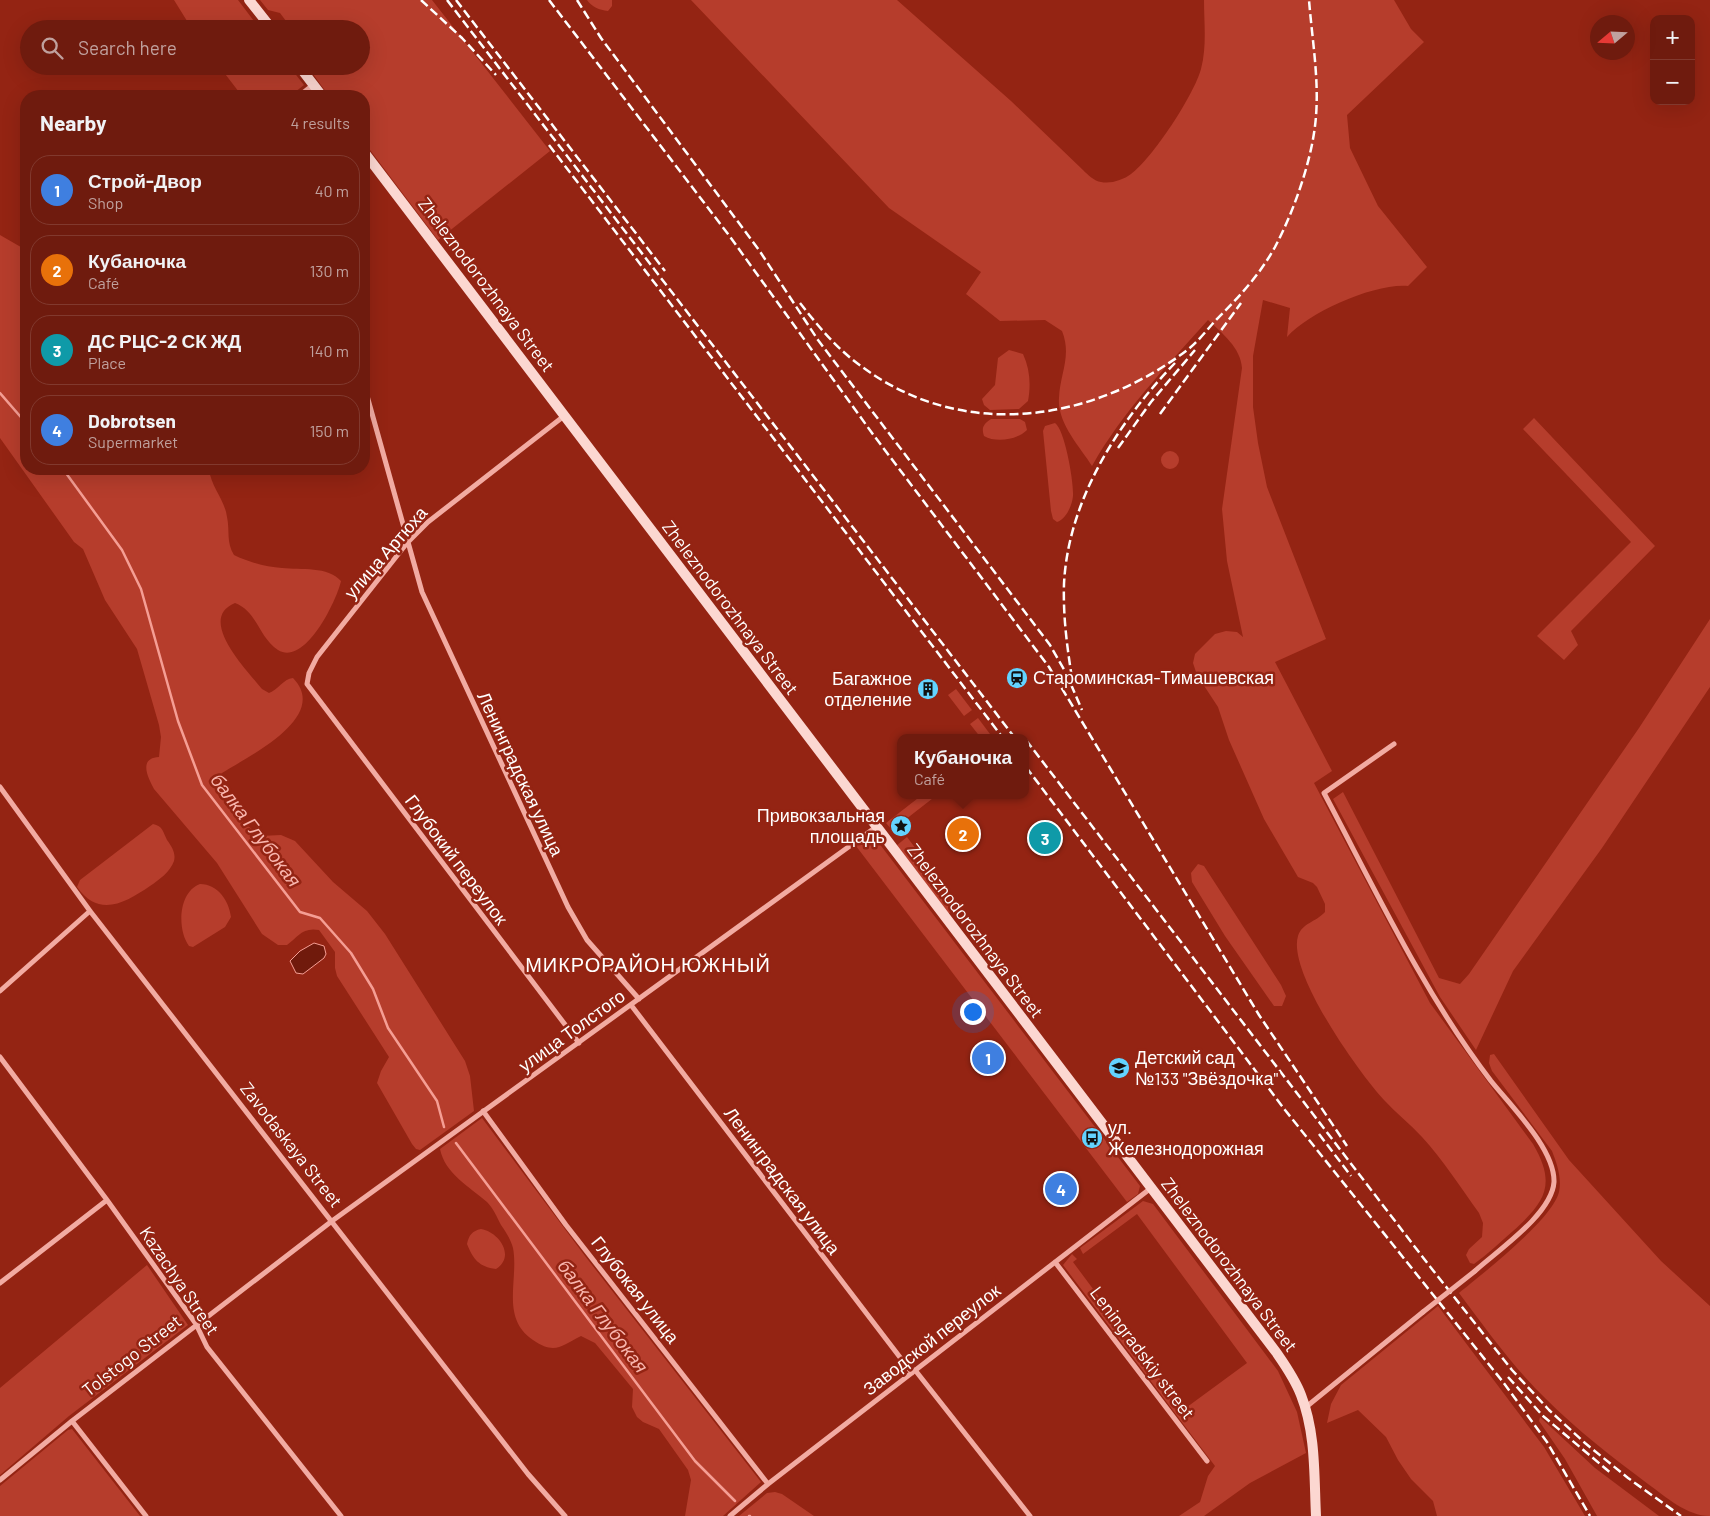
<!DOCTYPE html>
<html lang="en">
<head>
<meta charset="utf-8">
<style>
  :root { --surface:#6f1b0e; --page:#742417; --text:#f1f3f6; --muted:#c0a19e; --line:#81392e; --accent:#63d3ff }
  body { margin:0; font-family:Barlow,sans-serif; background:var(--page); color:var(--text) }
  .controls { position:absolute; right:15px; top:15px; display:grid; overflow:hidden; border-radius:10px; box-shadow:0 5px 20px #0002 }
  .controls button { width:45px; height:45px; display:grid; place-items:center; padding:0; border:0; border-bottom:1px solid var(--line); background:var(--surface); color:var(--text); font:25px sans-serif }
  .compass { position:absolute; left:1590px; top:15px; width:45px; height:45px; border-radius:50%; background:var(--surface); box-shadow:0 5px 20px #0002; rotate:251deg }
  .you { position:absolute; left:972px; top:1011px; width:18px; height:18px; margin:-12px; border:4px solid #fff; border-radius:50%; background:#1a73e8; box-shadow:0 0 0 8px #1a73e833 }
  .badge { display:grid; place-items:center; width:32px; height:32px; border-radius:50%; background:var(--accent); color:#fff; font-size:16px; font-weight:700 }
  .pin { position:absolute; translate:-50% -50%; border:2px solid #fff; box-shadow:0 1px 5px #0006 }
  .popup { position:absolute; left:897px; top:734px; width:132px; height:65px; box-sizing:border-box; display:grid; place-content:center; border-radius:10px; background:var(--surface); filter:drop-shadow(0 1px 4px #0005); font-size:16px; white-space:nowrap; color:var(--muted) }
  .popup b { font-size:19px; color:var(--text) }
  .popup::after { content:''; position:absolute; left:50%; top:100%; margin-left:-10px; border:10px solid transparent; border-top-color:var(--surface) }
  .list { margin:0; padding:0; list-style:none }
  h2 { display:flex; justify-content:space-between; align-items:center; height:65px; margin:0; padding:0 20px; font-size:21px }
  h2 small { font-size:16px; font-weight:400; color:var(--muted) }
  .list li { display:grid; grid-template-columns:32px 1fr auto; gap:15px; align-items:center; box-sizing:border-box; height:70px; margin:0 10px 10px; padding:0 10px; border:1px solid var(--line); border-radius:20px }
  .list b { display:block; font-size:19px; white-space:nowrap }
  .list p { margin:0; font-size:16px; white-space:nowrap; color:var(--muted) }
  .list em { font-size:16px; font-style:normal; color:var(--muted) }
  .icon { flex:none; width:28px; height:28px; fill:none; stroke:currentColor; stroke-width:2; stroke-linecap:round; stroke-linejoin:round }
  .map { position:relative; flex:none; width:1710px; height:1516px; overflow:hidden }
  .search { position:absolute; background:var(--surface); box-shadow:0 5px 20px #0002; left:20px; top:20px; width:350px; height:55px; display:flex; align-items:center; gap:12px; box-sizing:border-box; padding:0 18px; border-radius:28px; color:var(--muted); font-size:19px }
  .panel { position:absolute; background:var(--surface); box-shadow:0 5px 20px #0002; left:20px; top:90px; width:350px; height:385px; border-radius:20px }
  .map>svg:first-child { display:block }
  .green { fill:#b63d2c }
  .water { fill:#701a0c; stroke:#f59e94 }
  .lines { fill:none; stroke-linecap:round; stroke-linejoin:round }
  .stream { stroke:#f59e94; stroke-width:2.5 }
  .minor { stroke:#f2aba2; stroke-width:5 }
  .secondary { stroke:#fcd7d1; stroke-width:10 }
  .rail { stroke:#fff; stroke-width:2.5; stroke-dasharray:9 4; stroke-linecap:butt }
  .minor-bridge { stroke:#f2aba2; stroke-width:5 }
  .labels { text-anchor:middle; stroke-width:5; stroke-linejoin:round; paint-order:stroke }
  .street-label { font-size:18px; fill:#fff; stroke:#942413 }
  .poi-label { font-size:18px; fill:#fff; stroke:#942413; text-anchor:start }
  .water-label { font-size:19px; font-style:italic; fill:#f9b6ae; stroke:#942413 }
  .quarter-label { font-size:20px; letter-spacing:1px; fill:#fff; stroke:#942413 }
</style>
</head>
<body>
<div class="map">
<svg width="1710" height="1516" viewBox="0 0 1710 1516">
  <rect width="100%" height="100%" fill="#942413"/>
  <path class="green" d="M 174,0 L 238,0 L 260,29 L 192,29 Z
    M 260,0 L 432,0 L 550,151 L 438,240 L 364,142 L 364,96 L 329,96 L 310,70 L 314,66 L 361,66 L 361,29 L 292,29 L 280,13 L 268,10 Z
    M 587,0 L 612,0 L 612,6 L 608,11 C 599,10 592,7 587,0 Z
    M 691,0 L 897,0 L 1011,101 L 1083,170 C 1088,175 1094,181 1101,182 C 1111,184 1123,180 1131,174 C 1152,159 1194,95 1201,69 C 1207,46 1204,23 1204,0 L 1394,0 L 1411,29 L 1424,42 L 1347,115 L 1350,148 L 1378,206 L 1427,267 L 1408,286 C 1375,283 1309,312 1287,337 L 1290,308 L 1263,300 L 1253,356 L 1253,407 L 1258,443 L 1267,487 L 1326,639 L 1275,662 L 1332,771 L 1314,783 L 1430,1003 L 1533,1144 C 1557,1185 1545,1202 1513,1231 C 1500,1242 1488,1254 1474,1264 L 1470,1263 L 1466,1255 L 1469,1249 L 1482,1237 L 1483,1223 L 1479,1213 C 1461,1188 1443,1160 1422,1137 C 1410,1124 1396,1113 1384,1100 C 1359,1073 1287,972 1298,936 C 1302,923 1316,922 1325,912 L 1325,904 L 1317,887 L 1313,883 L 1298,877 L 1264,819 L 1229,740 L 1218,707 L 1197,675 L 1193,663 L 1195,654 L 1215,634 L 1226,631 L 1237,632 L 1243,637 L 1227,561 L 1222,509 L 1242,368 C 1241,348 1222,333 1208,320 C 1166,367 1123,411 1092,466 C 1080,447 1057,423 1059,398 C 1060,373 1072,356 1062,331 L 1045,320 L 1000,321 L 966,294 L 981,272 L 889,208 Z
    M 219,66 L 289,66 L 304,85 L 290,96 L 242,96 Z
    M 0,235 L 26,250 L 26,469 L 209,469 C 211,487 225,500 227,517 C 230,531 226,542 234,555 C 248,562 266,567 282,568 C 301,570 328,566 341,581 C 337,600 305,667 278,650 C 259,638 257,611 235,603 C 196,619 247,670 262,689 L 269,693 C 278,690 283,679 293,678 C 331,717 247,757 222,773 L 217,780 L 216,788 L 244,823 L 261,836 L 281,835 L 295,841 L 333,882 L 367,911 L 385,934 L 465,1061 L 470,1076 L 474,1111 L 420,1150 L 416,1149 L 412,1144 L 377,1083 L 381,1071 L 389,1057 L 337,976 L 335,968 L 335,952 L 319,930 C 302,927 298,937 287,945 L 278,945 L 262,934 L 217,863 L 154,789 C 148,778 138,758 159,757 L 161,737 L 159,725 L 137,649 L 105,600 L 83,549 L 74,542 L 0,438 Z
    M 1009,350 L 1023,354 C 1030,369 1031,385 1028,401 L 1019,409 L 990,410 L 984,405 L 982,399 L 995,385 L 998,358 Z
    M 1534,418 L 1655,546 L 1571,631 L 1578,645 L 1564,660 L 1537,636 L 1631,542 L 1523,429 Z
    M 991,419 L 1020,419 L 1025,422 L 1027,430 C 1017,440 996,443 984,436 C 981,427 984,424 991,419 Z
    M 1055,423 C 1065,430 1074,483 1073,496 C 1072,506 1066,519 1057,522 L 1053,519 L 1051,511 L 1043,431 L 1045,426 Z
    M1161 460a9 9 0 1 1 18 0a9 9 0 1 1-18 0Z
    M 1710,619 L 1710,687 L 1602,848 L 1513,971 L 1476,1050 L 1440,997 L 1333,799 L 1343,792 L 1439,978 L 1460,984 L 1469,974 L 1639,728 Z
    M 956,689 L 972,710 L 964,716 L 948,695 Z
    M 978,718 L 993,738 L 981,738 L 970,724 Z
    M 922,795 L 937,795 L 892,830 L 886,823 Z
    M 153,824 C 163,826 163,832 167,840 C 172,847 176,853 174,861 C 170,872 159,880 150,886 C 125,903 99,918 77,887 L 80,880 Z
    M 872,834 L 1140,1186 L 1138,1194 L 1127,1202 L 856,846 Z
    M 907,837 L 959,906 L 948,914 L 896,846 Z
    M 1198,864 L 1204,866 L 1281,985 L 1286,996 L 1282,1006 L 1274,1006 L 1225,936 L 1192,882 L 1191,873 Z
    M 200,884 C 218,884 229,901 231,917 L 225,927 L 193,947 L 189,946 C 177,930 178,892 200,884 Z
    M 1494,1054 L 1569,1160 L 1661,1261 L 1710,1306 L 1710,1516 C 1687,1516 1666,1497 1648,1484 C 1612,1457 1577,1430 1546,1399 C 1513,1367 1486,1329 1459,1293 C 1482,1274 1552,1220 1559,1192 C 1562,1178 1557,1164 1552,1151 L 1492,1071 L 1489,1063 L 1490,1055 Z
    M 482,1118 L 585,1256 L 761,1482 L 723,1516 L 685,1516 L 691,1480 L 688,1470 L 659,1429 L 643,1422 L 637,1417 L 632,1407 L 633,1389 L 595,1343 L 581,1336 C 561,1346 555,1355 533,1340 C 500,1318 519,1280 513,1248 C 511,1240 506,1232 501,1225 C 497,1217 493,1208 487,1202 C 470,1187 445,1174 440,1149 Z
    M 1143,1201 L 1153,1204 L 1278,1371 L 1297,1412 L 1306,1453 L 1250,1483 L 1204,1516 L 1179,1516 L 1200,1502 L 1208,1476 L 1215,1466 L 1063,1265 L 1072,1254 L 1077,1259 L 1073,1262 L 1183,1410 L 1247,1363 L 1137,1214 L 1083,1254 L 1080,1248 Z
    M 481,1229 C 499,1232 516,1256 496,1269 C 479,1267 473,1259 467,1244 C 469,1235 472,1231 481,1229 Z
    M 147,1265 L 188,1325 L 69,1416 L 0,1475 L 0,1388 Z
    M 1438,1306 L 1544,1447 L 1585,1516 L 1437,1516 L 1433,1501 L 1411,1479 L 1398,1460 L 1386,1437 L 1358,1410 L 1327,1423 L 1331,1404 L 1341,1385 Z
    M 1540,1417 L 1595,1468 L 1659,1516 L 1597,1516 L 1565,1459 L 1539,1421 Z
    M 72,1429 L 140,1516 L 0,1516 L 0,1486 L 68,1430 Z
    M 775,1492 L 782,1494 L 814,1516 L 739,1516 L 767,1493 Z"/>
  <path class="water" d="M 314,943 L 324,946 L 326,954 L 324,958 L 303,974 L 296,973 L 290,961 L 300,951 Z"/>
  <g class="lines">
    <path class="stream" d="M 0,393 L 26,423
      M 63,469 L 122,550 L 141,589 L 178,721 L 202,785 L 300,912 L 320,918 L 351,953 L 373,989 L 388,1028 L 437,1101 L 444,1127
      M 456,1143 L 695,1461 L 735,1501
      M 749,1516 L 750,1516"/>
    <path class="minor" d="M 299,96 L 313,85
      M 364,385 L 422,592 L 568,907 L 587,940 L 639,999
      M 564,416 L 428,522 L 407,543 L 317,657 L 309,673 L 307,684 L 579,1043
      M 1394,744 L 1324,793 C 1376,891 1423,992 1491,1081 C 1511,1106 1555,1149 1554,1182 C 1552,1214 1497,1251 1475,1271
      M 0,787 L 90,911 L 528,1474 L 565,1516
      M 0,991 L 90,911
      M 631,1005 L 912,1373
      M 0,1057 L 107,1200 L 196,1324 L 207,1347 L 341,1516
      M 483,1111 L 566,1225 L 768,1484
      M 1055,1262 L 1207,1461
      M 0,1283 L 107,1200
      M 915,1370 L 1030,1516
      M 1306,1407 L 1423,1312
      M 72,1421 L 146,1516
      M 0,1480 L 72,1421 L 332,1221 L 876,827
      M 730,1516 L 768,1484 L 1151,1188"/>
    <path class="secondary" d="M 249,0 L 272,29
      M 299,66 L 322,96
      M 364,152 L 1276,1352 C 1285,1365 1295,1379 1301,1395 C 1316,1433 1314,1476 1316,1516"/>
    <path class="rail" d="M 421,0 L 462,38 L 496,75
      M 447,0 L 1015,738
      M 456,0 L 665,271
      M 549,0 L 728,234 L 872,433 L 1049,667 L 1259,1015 L 1347,1146
      M 577,0 L 601,38 L 759,250 L 818,340 L 1050,645 L 1066,673 L 1082,710
      M 549,145 L 1003,738
      M 800,303 C 818,326 837,349 861,366 C 961,441 1090,423 1186,351 C 1197,343 1206,331 1215,321 C 1238,298 1259,276 1275,247 C 1294,211 1313,158 1316,116 C 1319,78 1312,38 1309,0
      M 1160,414 L 1241,303
      M 1118,448 L 1151,402 L 1195,350
      M 1072,678 C 1067,647 1063,616 1064,584 C 1068,500 1119,421 1175,363
      M 1026,740 L 1428,1264 L 1512,1370 L 1549,1410 L 1585,1443 L 1628,1478 L 1681,1516
      M 1026,767 L 1285,1110 L 1503,1382 L 1547,1442 L 1590,1516
      M 1319,1134 L 1351,1176
      M 1508,1377 L 1543,1416 L 1612,1474"/>
    <path class="minor-bridge" d="M 1423,1312 L 1475,1271"/>
  </g>
  <defs>
    <g id="station-disc" transform="scale(1.125)"><circle r="9.5" fill="#63d3ff" stroke="#942413"/><path d="M-3-6H3Q5-6 5-4V2Q5 4 3 4L4.5 6H3L1.5 4h-3L-3 6H-4.5L-3 4Q-5 4-5 2V-4Q-5-6-3-6ZM-3.5-4v3h7v-3ZM-3.5 1v1.5H-2V1ZM2 1v1.5H3.5V1Z" fill="#111"/></g>
    <g id="building-disc" transform="scale(1.125)"><circle r="9.5" fill="#63d3ff" stroke="#942413"/><path d="M-4-6H4V6H1V3H-1V6H-4ZM-2.5-4.3h1.7v1.8h-1.7ZM.8-4.3h1.7v1.8H.8ZM-2.5-1h1.7V.8h-1.7ZM.8-1h1.7V.8H.8Z" fill="#111"/></g>
    <g id="sight-disc" transform="scale(1.125)"><circle r="9.5" fill="#63d3ff" stroke="#942413"/><path d="M0-6L1.8-2.2L6-1.7L2.9 1.2L3.7 5.4L0 3.3L-3.7 5.4L-2.9 1.2L-6-1.7L-1.8-2.2Z" fill="#111"/></g>
    <g id="school-disc" transform="scale(1.125)"><circle r="9.5" fill="#63d3ff" stroke="#942413"/><path d="M0-5L7-2L0 1L-7-2ZM-4 1L0 2.5L4 1V4Q0 6-4 4Z" fill="#111"/></g>
    <g id="bus-disc" transform="scale(1.125)"><circle r="9.5" fill="#63d3ff" stroke="#942413"/><path d="M-5-6H5V4H4V6H2V4H-2V6H-4V4H-5ZM-3.5-4V0h7V-4ZM-3.5 1.2v1.5H-2V1.2ZM2 1.2v1.5H3.5V1.2Z" fill="#111"/></g>
  </defs>
  <g fill-rule="evenodd">
    <use href="#station-disc" x="1017" y="678"/>
    <use href="#building-disc" x="928" y="689"/>
    <use href="#sight-disc" x="901" y="826"/>
    <use href="#school-disc" x="1119" y="1068"/>
    <use href="#bus-disc" x="1092" y="1138"/>
  </g>
  <g class="labels">
    <g class="street-label">
      <text transform="translate(486 285) rotate(53)" y="6">Zheleznodorozhnaya Street</text>
      <text transform="translate(386 553) rotate(-49)" y="6">улица Артюха</text>
      <text transform="translate(730 608) rotate(53)" y="6">Zheleznodorozhnaya Street</text>
      <text transform="translate(520 774) rotate(65)" y="6">Ленинградская улица</text>
      <text transform="translate(456 860) rotate(53)" y="6">Глубокий переулок</text>
      <text transform="translate(975 931) rotate(53)" y="6">Zheleznodorozhnaya Street</text>
      <text transform="translate(572 1031) rotate(-36)" y="6">улица Толстого</text>
      <text transform="translate(291 1145) rotate(52)" y="6">Zavodaskaya Street</text>
      <text transform="translate(782 1181) rotate(53)" y="6">Ленинградская улица</text>
      <text transform="translate(1229 1265) rotate(53)" y="6">Zheleznodorozhnaya Street</text>
      <text transform="translate(179 1281) rotate(56)" y="6">Kazachya Street</text>
      <text transform="translate(635 1290) rotate(52)" y="6">Глубокая улица</text>
      <text transform="translate(932 1340) rotate(-38)" y="6">Заводской переулок</text>
      <text transform="translate(1142 1353) rotate(53)" y="6">Leningradskiy street</text>
      <text transform="translate(132 1356) rotate(-38)" y="6">Tolstogo Street</text>
    </g>
    <g class="poi-label">
      <text x="1033" y="684">Староминская-Тимашевская</text>
      <text x="912" y="685" text-anchor="end">Багажное<tspan x="912" dy="21">отделение</tspan></text>
      <text x="885" y="822" text-anchor="end">Привокзальная<tspan x="885" dy="21">площадь</tspan></text>
      <text x="1135" y="1064">Детский сад<tspan x="1135" dy="21">№133 "Звёздочка"</tspan></text>
      <text x="1108" y="1134">ул.<tspan x="1108" dy="21">Железнодорожная</tspan></text>
    </g>
    <g class="water-label">
      <text transform="translate(256 830) rotate(53)" y="7">балка Глубокая</text>
      <text transform="translate(603 1316) rotate(53)" y="7">балка Глубокая</text>
    </g>
    <g class="quarter-label">
      <text x="648" y="972">МИКРОРАЙОН ЮЖНЫЙ</text>
    </g>
  </g>
</svg>
<div class="controls">
<button>+</button>
<button>−</button>
</div>
<svg class="compass" viewBox="-18 -18 36 36"><path d="M0-13l5 13h-10z" fill="#e53935"/><path d="M0 13l5-13h-10z" fill="#c0a19e"/></svg>
<div class="you"></div>
<div class="pin badge" style="left:988px;top:1058px;background:#3f7fe0">1</div>
<div class="pin badge" style="left:963px;top:834px;background:#e8710a">2</div>
<div class="popup"><b>Кубаночка</b>Café</div>
<div class="pin badge" style="left:1045px;top:838px;background:#0f9aa8">3</div>
<div class="pin badge" style="left:1061px;top:1189px;background:#3f7fe0">4</div>
<div class="search"><svg class="icon" aria-label="search" viewBox="0 0 24 24"><circle cx="10" cy="10" r="6"/><path d="M15 15l6 6"/></svg>Search here</div>
<section class="panel">
<h2>Nearby<small>4 results</small></h2>
<ul class="list">
<li><span class="badge" style="background:#3f7fe0">1</span><div><b>Строй-Двор</b><p>Shop</p></div><em>40 m</em></li>
<li><span class="badge" style="background:#e8710a">2</span><div><b>Кубаночка</b><p>Café</p></div><em>130 m</em></li>
<li><span class="badge" style="background:#0f9aa8">3</span><div><b>ДС РЦС-2 СК ЖД</b><p>Place</p></div><em>140 m</em></li>
<li><span class="badge" style="background:#3f7fe0">4</span><div><b>Dobrotsen</b><p>Supermarket</p></div><em>150 m</em></li>
</ul>
</section>
</div>
</body>
</html>
